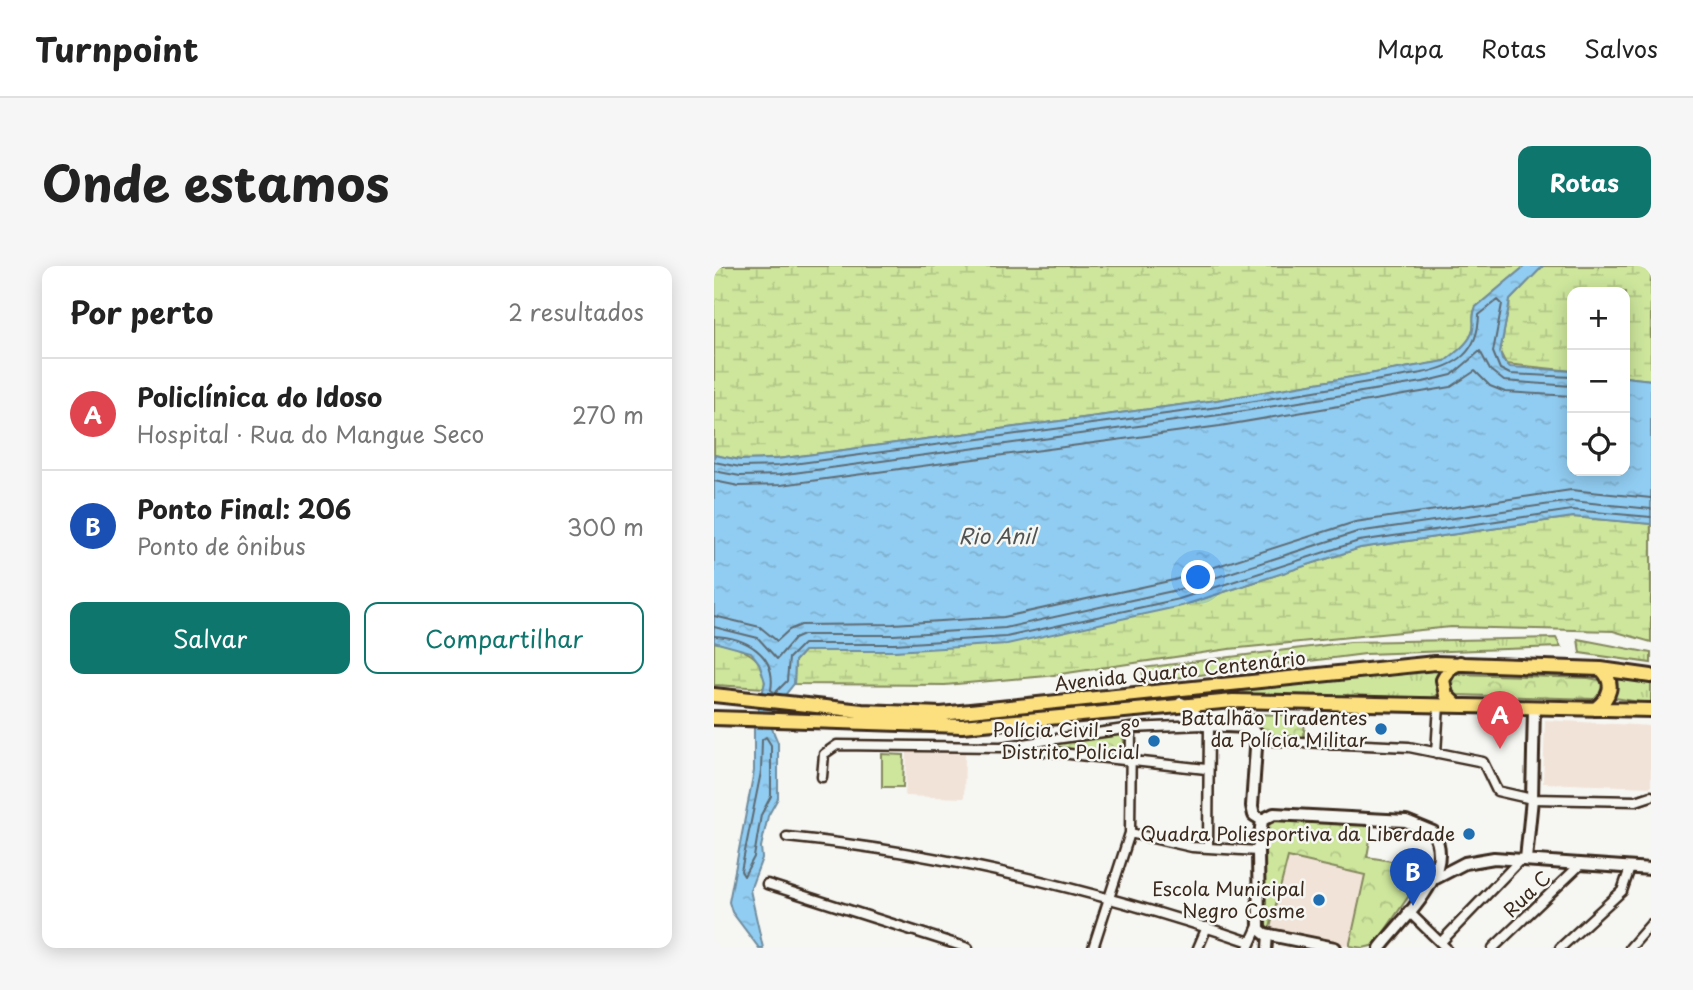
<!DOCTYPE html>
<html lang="pt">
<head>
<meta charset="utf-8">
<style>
  :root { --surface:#fff; --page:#f6f6f6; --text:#222; --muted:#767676; --line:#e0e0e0; --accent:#0f766e }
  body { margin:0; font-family:"Playpen Sans",sans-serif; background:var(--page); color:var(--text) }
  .controls { position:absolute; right:21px; top:21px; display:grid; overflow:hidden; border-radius:14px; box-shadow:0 4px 18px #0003 }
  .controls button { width:63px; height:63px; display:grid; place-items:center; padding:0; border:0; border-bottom:2px solid var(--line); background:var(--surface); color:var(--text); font:35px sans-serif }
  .you { position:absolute; left:485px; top:312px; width:24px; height:24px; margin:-18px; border:5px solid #fff; border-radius:50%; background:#1a73e8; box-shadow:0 0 0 10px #1a73e833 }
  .badge { display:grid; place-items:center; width:46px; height:46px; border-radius:50%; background:var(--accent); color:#fff; font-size:23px; font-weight:700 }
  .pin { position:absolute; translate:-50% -58px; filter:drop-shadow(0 2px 4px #0008) }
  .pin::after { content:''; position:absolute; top:37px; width:24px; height:21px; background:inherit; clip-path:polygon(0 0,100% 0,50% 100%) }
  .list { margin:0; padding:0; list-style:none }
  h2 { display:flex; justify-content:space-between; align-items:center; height:91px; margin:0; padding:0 28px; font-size:30px }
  h2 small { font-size:23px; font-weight:400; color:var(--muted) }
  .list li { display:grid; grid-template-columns:46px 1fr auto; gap:21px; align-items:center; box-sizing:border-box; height:112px; padding:0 28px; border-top:2px solid var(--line) }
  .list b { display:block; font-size:26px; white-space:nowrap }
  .list p { margin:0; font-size:23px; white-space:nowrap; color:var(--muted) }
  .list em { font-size:23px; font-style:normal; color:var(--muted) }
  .actions { display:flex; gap:14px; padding:21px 28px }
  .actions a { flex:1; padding:16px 0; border:2px solid var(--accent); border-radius:14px; text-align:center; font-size:24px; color:var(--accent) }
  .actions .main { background:var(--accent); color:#fff }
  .icon { flex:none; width:38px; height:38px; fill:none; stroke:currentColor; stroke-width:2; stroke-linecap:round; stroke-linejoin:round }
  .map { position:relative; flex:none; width:937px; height:682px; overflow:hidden; border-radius:14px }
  header { display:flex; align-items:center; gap:42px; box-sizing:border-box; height:98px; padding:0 35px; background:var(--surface); border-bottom:2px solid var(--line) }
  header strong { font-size:33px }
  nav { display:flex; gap:38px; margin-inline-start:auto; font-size:24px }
  .intro { display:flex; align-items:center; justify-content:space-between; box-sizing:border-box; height:168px; padding:0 42px }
  h1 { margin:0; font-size:49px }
  .button { padding:18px 32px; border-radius:14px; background:var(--accent); color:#fff; font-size:24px; font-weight:700 }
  main { display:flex; gap:42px; padding:0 42px }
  aside { flex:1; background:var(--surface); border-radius:14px; box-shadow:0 4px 18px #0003 }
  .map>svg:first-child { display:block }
  .built { fill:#f2e3d8 }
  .grass { fill:url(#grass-tufts); stroke:#84885d; stroke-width:2 }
  .wetland { fill:url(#wetland-marsh); stroke:#84885d; stroke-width:2 }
  .park { fill:url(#park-crowns); stroke:#84885d; stroke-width:2 }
  .pitch { fill:#cde69c; stroke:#84885d; stroke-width:2 }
  .water { fill:url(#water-ripples); stroke:#6f8c9d; stroke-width:2 }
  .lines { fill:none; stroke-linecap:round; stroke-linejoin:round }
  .shore { stroke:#5d6b73; stroke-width:2 }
  .street-casing { stroke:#3b2a1e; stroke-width:13 }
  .secondary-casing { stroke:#3b2a1e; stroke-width:16 }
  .primary-casing { stroke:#3b2a1e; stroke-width:18 }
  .street { stroke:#f6f6f2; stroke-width:8 }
  .secondary { stroke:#f6f6f2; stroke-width:10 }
  .primary { stroke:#fce080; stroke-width:12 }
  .poi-dot { fill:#1f6fb2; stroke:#f6f6f2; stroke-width:2.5 }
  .labels { text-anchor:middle; stroke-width:5; stroke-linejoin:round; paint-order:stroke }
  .street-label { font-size:19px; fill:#3b2a1e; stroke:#f6f6f2 }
  .poi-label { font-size:19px; fill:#3b2a1e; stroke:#f6f6f2; text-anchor:end }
  .water-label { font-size:21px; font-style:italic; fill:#505353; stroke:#f6f6f2 }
</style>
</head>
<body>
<header>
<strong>Turnpoint</strong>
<nav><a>Mapa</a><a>Rotas</a><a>Salvos</a></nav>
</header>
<div class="intro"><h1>Onde estamos</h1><a class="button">Rotas</a></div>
<main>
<aside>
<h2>Por perto<small>2 resultados</small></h2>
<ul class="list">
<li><span class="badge" style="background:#e0444e">A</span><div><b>Policlínica do Idoso</b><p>Hospital · Rua do Mangue Seco</p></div><em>270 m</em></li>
<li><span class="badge" style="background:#1a4fb4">B</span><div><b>Ponto Final: 206</b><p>Ponto de ônibus</p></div><em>300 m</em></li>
</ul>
<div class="actions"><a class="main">Salvar</a><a>Compartilhar</a></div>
</aside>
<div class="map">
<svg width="937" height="682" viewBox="0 0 937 682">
  <defs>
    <pattern id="grass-tufts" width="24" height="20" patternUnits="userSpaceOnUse" patternTransform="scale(1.75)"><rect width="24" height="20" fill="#cde69c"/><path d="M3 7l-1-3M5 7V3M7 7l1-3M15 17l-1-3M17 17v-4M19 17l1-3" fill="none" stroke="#b1c586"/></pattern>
    <pattern id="wetland-marsh" width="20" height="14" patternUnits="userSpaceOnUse" patternTransform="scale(1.75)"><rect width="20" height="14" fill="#cde69c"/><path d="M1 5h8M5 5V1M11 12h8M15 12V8" fill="none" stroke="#b1c586"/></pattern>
    <pattern id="park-crowns" width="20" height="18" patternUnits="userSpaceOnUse" patternTransform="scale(1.75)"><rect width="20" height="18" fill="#cde69c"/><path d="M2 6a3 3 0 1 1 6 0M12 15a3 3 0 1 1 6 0" fill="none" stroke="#b1c586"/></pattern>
    <pattern id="water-ripples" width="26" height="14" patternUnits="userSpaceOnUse" patternTransform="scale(1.75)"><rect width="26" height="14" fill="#91cdf2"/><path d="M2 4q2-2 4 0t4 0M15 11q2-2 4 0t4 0" fill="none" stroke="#7eb0cf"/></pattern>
  </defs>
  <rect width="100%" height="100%" fill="#f6f6f2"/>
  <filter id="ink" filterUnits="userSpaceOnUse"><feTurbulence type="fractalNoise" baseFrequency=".0143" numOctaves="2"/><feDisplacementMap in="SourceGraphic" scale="14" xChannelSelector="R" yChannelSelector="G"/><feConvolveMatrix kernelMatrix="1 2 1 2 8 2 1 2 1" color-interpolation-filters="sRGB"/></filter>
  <g filter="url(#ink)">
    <path class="built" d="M 831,454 L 937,460 L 937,521 L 829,517 Z
      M 193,486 L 251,487 L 250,532 L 191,530 Z
      M 573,591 L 652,610 L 636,680 L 556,662 Z"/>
    <path class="grass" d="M 842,372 L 847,381 L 651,388 L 430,416 L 428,402 L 636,376 Z
      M 864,373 L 937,387 L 937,397 L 866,387 Z
      M 719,404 L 727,405 L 723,414 L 724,429 L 715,433 L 511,429 L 514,424 Z
      M 899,411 L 937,417 L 937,438 L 901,432 Z"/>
    <path class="wetland" d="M 0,0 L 811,0 L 762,41 C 757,50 761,55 759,64 C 756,77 741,87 732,95 L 503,134 L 63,193 L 26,194 L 0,189 Z
      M 829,0 L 937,0 L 937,114 L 911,111 L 911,26 L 858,26 L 858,105 L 792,98 L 786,86 L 796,34 Z
      M 859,251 L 937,258 L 937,376 L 899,365 L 737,361 L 515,383 L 333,410 L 231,419 L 80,418 L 81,395 L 90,385 L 180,385 L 467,340 L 646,282 Z
      M 0,376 C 25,380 56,390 50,422 L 0,419 Z"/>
    <path class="park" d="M 743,408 L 874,412 L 886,414 L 891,419 L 887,432 L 882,433 L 742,429 L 736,426 L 733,415 Z
      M 539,448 L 591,450 L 590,472 L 552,470 L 539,459 Z
      M 408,467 L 413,488 L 320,480 Z
      M 563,553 L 659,557 L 653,591 L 720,602 L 699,624 L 661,679 L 649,682 L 636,680 L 636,677 L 651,609 L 574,591 L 556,662 L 549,659 L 547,598 L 551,560 Z"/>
    <path class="pitch" d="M 168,488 L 190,489 L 189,521 L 168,521 Z"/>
    <path class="water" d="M 811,0 L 829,0 L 796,34 L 786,86 L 788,94 L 796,101 L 858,105 L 858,205 L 911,205 L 911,111 L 937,114 L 937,258 L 859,251 L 646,282 L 467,340 L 293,378 L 180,385 L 90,385 L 81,395 L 80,418 L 59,444 L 57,460 L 64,477 L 64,532 L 54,550 L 47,581 L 48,592 L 36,624 L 49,682 L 45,682 L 18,646 L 15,636 L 40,505 L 40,462 L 51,416 L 45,397 L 37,386 L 0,376 L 0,189 L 26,194 L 63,193 L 503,134 L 731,95 C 741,87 756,77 759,64 C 761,55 757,50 762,41 Z"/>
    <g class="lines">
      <path class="shore" d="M 0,196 L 26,201 L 64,200 L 504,141 L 708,107 C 743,100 764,87 765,49 L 784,34 L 788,38 L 779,86 L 786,103 L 796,108 L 858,111
        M 0,205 L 26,210 L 65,209 L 505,149 L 709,116 L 738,109 L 766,85 L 776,104 L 790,115 L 858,120
        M 0,215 L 25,220 L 67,219 L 506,160 L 737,121 L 761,105 L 776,120 L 791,126 L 858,130
        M 0,350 L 46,361 L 63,375 L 75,364 L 87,359 L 179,358 L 290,351 L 460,314 L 641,256 L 857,224 L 937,232
        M 0,361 L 44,372 L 63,393 L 80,373 L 89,369 L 180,369 L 291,362 L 463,324 L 643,266 L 858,235 L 937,243
        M 0,370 C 31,371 63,388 57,424 L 61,427 L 73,415 L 75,392 L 89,378 L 180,378 L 292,371 L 465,333 L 645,275 L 858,244 L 937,251
        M 52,471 L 57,479 L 57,530 L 47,549 L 40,591 L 30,610 L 27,605 L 47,506 L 48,474 Z"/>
      <g class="street-casing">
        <path id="street" d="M 545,474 L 695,481 L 769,496 L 783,525 L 818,533 L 922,535 L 937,530
          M 301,482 L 492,503
          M 722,487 L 725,439
          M 108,511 L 110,488 L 123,479 L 287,481 L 417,462 L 489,459
          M 416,567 L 478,581 L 544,585
          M 73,571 C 232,587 385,625 536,676
          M 494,580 L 495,459
          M 53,618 L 254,682
          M 694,645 L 732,682
          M 727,676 L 807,593
          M 379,682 L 416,567 L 417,462
          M 484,682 L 493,661
          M 534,682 L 544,660
          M 553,682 L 554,668
          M 779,682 L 867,598
          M 846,682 L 908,625 L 916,602
          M 916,682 L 937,658"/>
      </g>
      <g class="secondary-casing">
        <path id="secondary" d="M 467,437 L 478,444 L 489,459
          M 489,459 L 533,461 L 543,467 L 538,540 L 540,549 L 548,554
          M 548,554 L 560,548 L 692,555 L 719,566 C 743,606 689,652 666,682
          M 548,554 L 544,585 L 545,663 L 551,668 L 621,682
          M 812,593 L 818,533 L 820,441
          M 722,612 L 751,597 L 780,592 L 937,603"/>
      </g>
      <g class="primary-casing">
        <path id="primary" d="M 0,429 L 148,445 L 227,448 L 721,397 L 887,403 L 937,410
          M 742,439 L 732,429 L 729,414 L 736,402 L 746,397
          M 881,443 C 896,432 902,417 887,403
          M 0,452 L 248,460 L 519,435 L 937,444"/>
      </g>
      <use href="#street" class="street"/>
      <use href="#secondary" class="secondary"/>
      <use href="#primary" class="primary"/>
    </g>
  </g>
  <g class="poi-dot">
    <circle cx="667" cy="463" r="7"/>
    <circle cx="440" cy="475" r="7"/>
    <circle cx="755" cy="568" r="7"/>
    <circle cx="605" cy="634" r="7"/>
  </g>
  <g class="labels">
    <g class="street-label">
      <text transform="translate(466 405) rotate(-6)" y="7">Avenida Quarto Centenário</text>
      <text transform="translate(813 628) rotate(-44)" y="7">Rua C</text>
    </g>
    <g class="poi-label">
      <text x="653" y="459">Batalhão Tiradentes<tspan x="653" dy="22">da Polícia Militar</tspan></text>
      <text x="426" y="471">Polícia Civil - 8º<tspan x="426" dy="22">Distrito Policial</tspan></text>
      <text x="741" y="575">Quadra Poliesportiva da Liberdade</text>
      <text x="591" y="630">Escola Municipal<tspan x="591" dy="22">Negro Cosme</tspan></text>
    </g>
    <g class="water-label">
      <text x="283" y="278">Rio Anil</text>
    </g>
  </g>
</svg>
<div class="controls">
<button>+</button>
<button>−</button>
<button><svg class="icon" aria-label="locate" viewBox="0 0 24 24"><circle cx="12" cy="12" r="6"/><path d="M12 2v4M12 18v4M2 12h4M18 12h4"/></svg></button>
</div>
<div class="you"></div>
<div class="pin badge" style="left:786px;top:483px;background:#e0444e">A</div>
<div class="pin badge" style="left:699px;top:640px;background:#1a4fb4">B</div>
</div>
</main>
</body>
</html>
